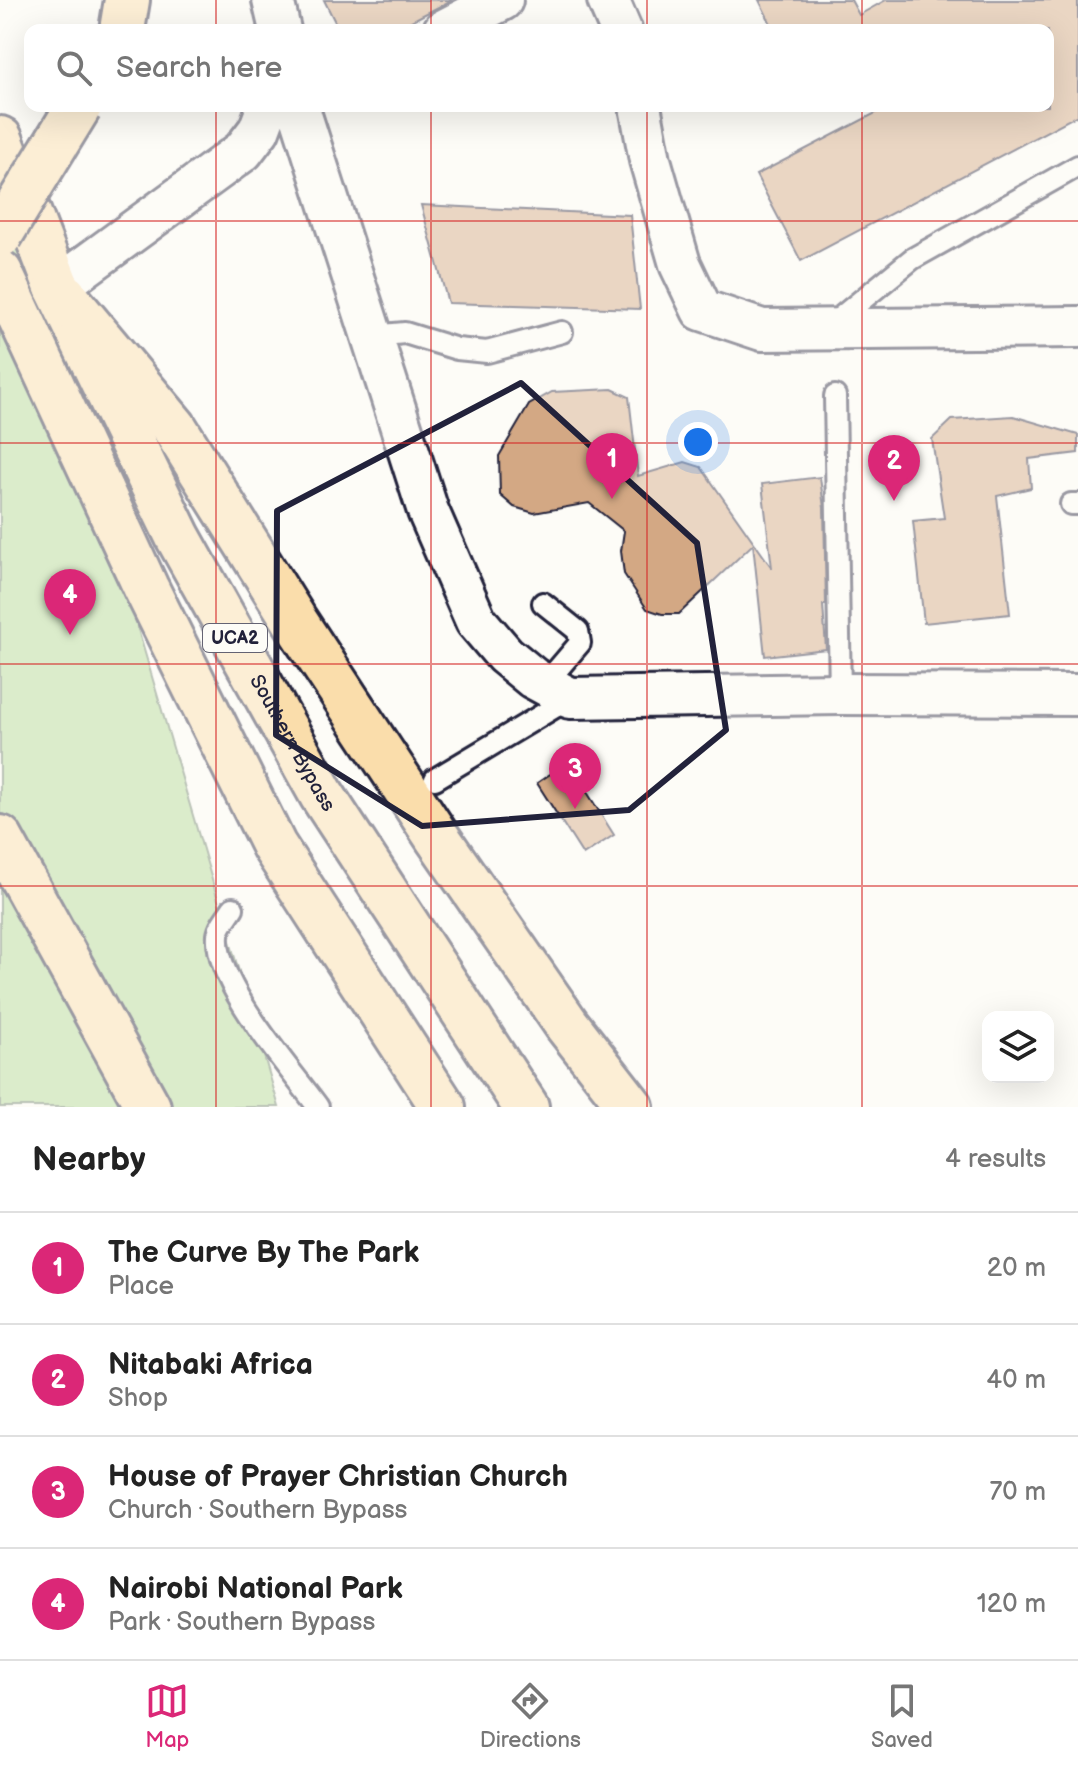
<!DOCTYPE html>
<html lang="en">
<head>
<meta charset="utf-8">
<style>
  :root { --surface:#fff; --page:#f2f2f2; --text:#222; --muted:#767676; --line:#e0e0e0; --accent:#db2777 }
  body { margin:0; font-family:"Balsamiq Sans",sans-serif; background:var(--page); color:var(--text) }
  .controls { position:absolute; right:24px; bottom:24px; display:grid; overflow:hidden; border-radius:16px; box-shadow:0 8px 32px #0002 }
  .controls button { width:72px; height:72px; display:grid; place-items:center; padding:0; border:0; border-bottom:2px solid var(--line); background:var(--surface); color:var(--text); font:40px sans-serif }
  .you { position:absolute; left:698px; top:442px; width:28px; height:28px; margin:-20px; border:6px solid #fff; border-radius:50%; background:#1a73e8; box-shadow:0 0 0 12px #1a73e833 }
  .badge { display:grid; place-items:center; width:52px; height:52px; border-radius:50%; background:var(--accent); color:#fff; font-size:26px; font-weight:700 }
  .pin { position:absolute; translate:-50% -66px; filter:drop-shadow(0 2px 4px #0008) }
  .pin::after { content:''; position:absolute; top:42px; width:28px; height:24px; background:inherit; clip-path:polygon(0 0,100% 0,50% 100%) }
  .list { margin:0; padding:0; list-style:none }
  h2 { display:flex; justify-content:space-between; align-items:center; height:104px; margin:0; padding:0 32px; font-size:34px }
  h2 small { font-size:26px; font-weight:400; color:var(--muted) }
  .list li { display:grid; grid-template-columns:52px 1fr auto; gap:24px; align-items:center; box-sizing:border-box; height:112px; padding:0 32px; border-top:2px solid var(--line) }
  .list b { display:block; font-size:30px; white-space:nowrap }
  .list p { margin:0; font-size:26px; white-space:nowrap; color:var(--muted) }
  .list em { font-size:26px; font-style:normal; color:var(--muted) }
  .icon { flex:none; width:44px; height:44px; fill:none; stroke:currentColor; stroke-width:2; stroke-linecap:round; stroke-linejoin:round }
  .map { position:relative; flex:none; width:1078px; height:1107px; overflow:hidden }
  .search { position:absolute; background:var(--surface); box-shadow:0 8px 32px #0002; left:24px; right:24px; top:24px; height:88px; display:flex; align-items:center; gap:20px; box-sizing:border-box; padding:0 28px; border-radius:16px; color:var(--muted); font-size:30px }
  .sheet { height:552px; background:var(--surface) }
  nav { display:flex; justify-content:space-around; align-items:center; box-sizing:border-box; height:112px; border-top:2px solid var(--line); background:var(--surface); font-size:22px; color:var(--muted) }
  nav a { display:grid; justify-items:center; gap:4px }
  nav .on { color:var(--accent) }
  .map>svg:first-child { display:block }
  .green { fill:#b2da96; stroke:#6a7e68; stroke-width:2 }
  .building { fill:#d3a884; stroke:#22223b; stroke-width:2 }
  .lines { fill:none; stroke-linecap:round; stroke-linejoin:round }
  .service-casing { stroke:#22223b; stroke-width:26 }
  .minor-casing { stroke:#22223b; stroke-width:46 }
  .primary-casing { stroke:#22223b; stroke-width:50 }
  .trunk-casing { stroke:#22223b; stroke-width:50 }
  .motorway-casing { stroke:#22223b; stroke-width:50 }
  .service { stroke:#fdfcf7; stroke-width:20 }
  .minor { stroke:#fdfcf7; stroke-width:40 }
  .primary { stroke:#faddab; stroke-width:44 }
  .trunk { stroke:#faddab; stroke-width:44 }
  .motorway { stroke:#faddab; stroke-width:44 }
  .primary-bridge-casing { stroke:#22223b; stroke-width:50; stroke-linecap:butt }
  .primary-bridge { stroke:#faddab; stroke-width:44 }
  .marked { fill:none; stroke:#22223b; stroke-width:6; stroke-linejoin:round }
  .grid { fill:none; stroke:#d62828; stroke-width:2; stroke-opacity:0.55 }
  .labels { text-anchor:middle; stroke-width:8; stroke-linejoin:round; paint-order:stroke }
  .shield { fill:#fdfcf7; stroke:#646373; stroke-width:2 }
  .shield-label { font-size:18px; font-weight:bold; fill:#22223b }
  .street-label { font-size:20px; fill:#22223b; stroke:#fdfcf7 }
</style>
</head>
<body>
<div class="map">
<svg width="1078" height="1107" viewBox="0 0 1078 1107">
  <rect width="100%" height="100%" fill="#fdfcf7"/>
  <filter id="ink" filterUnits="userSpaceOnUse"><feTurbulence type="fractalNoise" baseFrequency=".0125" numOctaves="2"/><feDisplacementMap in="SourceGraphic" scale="16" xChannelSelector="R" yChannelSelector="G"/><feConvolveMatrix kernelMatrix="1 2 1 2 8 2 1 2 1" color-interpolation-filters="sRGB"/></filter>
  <g filter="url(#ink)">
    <path class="green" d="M 0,162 L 279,1107 L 0,1107 Z"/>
    <path class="building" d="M 324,0 L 452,0 L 394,30 L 339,30 Z
      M 759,0 L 851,0 L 859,15 L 886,0 L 1078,0 L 1078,115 L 801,261 L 756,175 L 889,106 L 1048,106 L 1048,30 L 774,30 Z
      M 421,205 L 630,215 L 640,309 L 448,303 Z
      M 612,389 L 629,397 L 638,476 L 685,462 L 701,467 L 772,568 L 762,484 L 820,477 L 824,508 L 826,605 L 823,605 L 826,649 L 765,656 L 753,544 L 679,614 L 662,614 L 647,609 L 624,574 L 621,551 L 624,531 L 589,503 L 534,513 L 514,507 L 500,495 L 499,456 L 529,405 L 552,392 Z
      M 1013,416 L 1078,435 L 1078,453 L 1029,459 L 1031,488 L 997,496 L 1010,614 L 924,623 L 913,521 L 944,518 L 932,439 L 952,420 Z
      M 568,762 L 614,835 L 583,855 L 537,783 Z"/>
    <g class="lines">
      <g class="service-casing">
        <path id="service" d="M 830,326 L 912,259 L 1078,166
          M 372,336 L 405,333 L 457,349 L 487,352 L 562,332
          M 835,396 L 840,694
          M 1071,504 L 1078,504
          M 543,603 L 578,631 L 580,643 L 545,684
          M 435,779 L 570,698
          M 233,908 C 228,916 219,926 218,935 C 214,983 289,1067 318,1107"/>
      </g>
      <g class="minor-casing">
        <path id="minor" d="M 273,0 L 280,30
          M 608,0 L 621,30
          M 444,30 L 502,0
          M 298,106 L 428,511 L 476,621 L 505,655 L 533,678 L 570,698 L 840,694 L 1078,695
          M 640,106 L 650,160 L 680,264 L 702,310 L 762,330 L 1078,327
          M 57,287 L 243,151 L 259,130 L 268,106"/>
      </g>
      <g class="primary-casing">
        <path id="primary" d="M 122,30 L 127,0
          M 0,838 L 148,1107"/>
      </g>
      <g class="trunk-casing">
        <g id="trunk">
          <path id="s1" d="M 0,139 L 57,287 L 178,537 L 322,795 L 526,1107"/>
          <path d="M 0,273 L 146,588 L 274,846 L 443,1107"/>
        </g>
      </g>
      <g class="motorway-casing">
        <path id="motorway" d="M 57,287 L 174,427 L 295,621 L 437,837 L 567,1025 L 631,1107"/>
      </g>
      <use href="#service" class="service"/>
      <use href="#minor" class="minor"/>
      <use href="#primary" class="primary"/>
      <use href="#trunk" class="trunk"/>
      <use href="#motorway" class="motorway"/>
      <g class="primary-bridge-casing">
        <path id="primary-bridge" d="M 0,235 L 79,106"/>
      </g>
      <use href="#primary-bridge" class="primary-bridge"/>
    </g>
  </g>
  <path d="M0 0H1078V1107H0ZM 521,383 L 697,543 L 726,730 L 629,810 L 422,826 L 276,735 L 277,511 Z" fill="#fdfcf7" fill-opacity=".55" fill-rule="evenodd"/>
  <path class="marked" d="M 521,383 L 697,543 L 726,730 L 629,810 L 422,826 L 276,735 L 277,511 Z"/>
  <path class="grid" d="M 216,0 L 216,30M 431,0 L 431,30M 647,0 L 647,30M 862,0 L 862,30M 216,106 L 216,1107M 431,106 L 431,1107M 647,106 L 647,1107M 862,106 L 862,1107M 0,221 L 1078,221M 0,443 L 1078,443M 0,664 L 1078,664M 0,886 L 1078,886"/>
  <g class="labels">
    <rect class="shield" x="203" y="624" width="64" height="28" rx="6"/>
    <g class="shield-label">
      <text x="235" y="644">UCA2</text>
    </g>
    <g class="street-label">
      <text dy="7" stroke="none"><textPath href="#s1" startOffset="672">Southern Bypass</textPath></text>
    </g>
  </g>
</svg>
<div class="controls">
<button><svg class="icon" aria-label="layers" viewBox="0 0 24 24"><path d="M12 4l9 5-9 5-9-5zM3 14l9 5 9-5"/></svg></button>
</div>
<div class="you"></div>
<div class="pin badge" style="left:612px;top:499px">1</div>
<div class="pin badge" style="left:894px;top:501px">2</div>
<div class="pin badge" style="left:575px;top:809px">3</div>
<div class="pin badge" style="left:70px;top:635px">4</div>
<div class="search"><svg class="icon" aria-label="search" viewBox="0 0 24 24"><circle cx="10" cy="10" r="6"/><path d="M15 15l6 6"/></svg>Search here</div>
</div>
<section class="sheet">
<h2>Nearby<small>4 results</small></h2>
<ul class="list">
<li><span class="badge">1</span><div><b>The Curve By The Park</b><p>Place</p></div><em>20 m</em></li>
<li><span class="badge">2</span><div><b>Nitabaki Africa</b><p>Shop</p></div><em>40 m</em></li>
<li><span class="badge">3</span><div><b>House of Prayer Christian Church</b><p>Church · Southern Bypass</p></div><em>70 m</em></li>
<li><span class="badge">4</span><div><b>Nairobi National Park</b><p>Park · Southern Bypass</p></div><em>120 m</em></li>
</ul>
</section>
<nav>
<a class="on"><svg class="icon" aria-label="map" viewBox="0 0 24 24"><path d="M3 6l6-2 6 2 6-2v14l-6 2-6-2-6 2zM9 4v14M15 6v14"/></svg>Map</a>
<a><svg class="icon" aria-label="directions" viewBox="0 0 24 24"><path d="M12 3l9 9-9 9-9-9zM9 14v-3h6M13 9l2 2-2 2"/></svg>Directions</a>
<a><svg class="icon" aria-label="saved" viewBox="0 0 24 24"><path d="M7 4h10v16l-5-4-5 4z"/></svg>Saved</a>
</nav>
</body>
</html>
